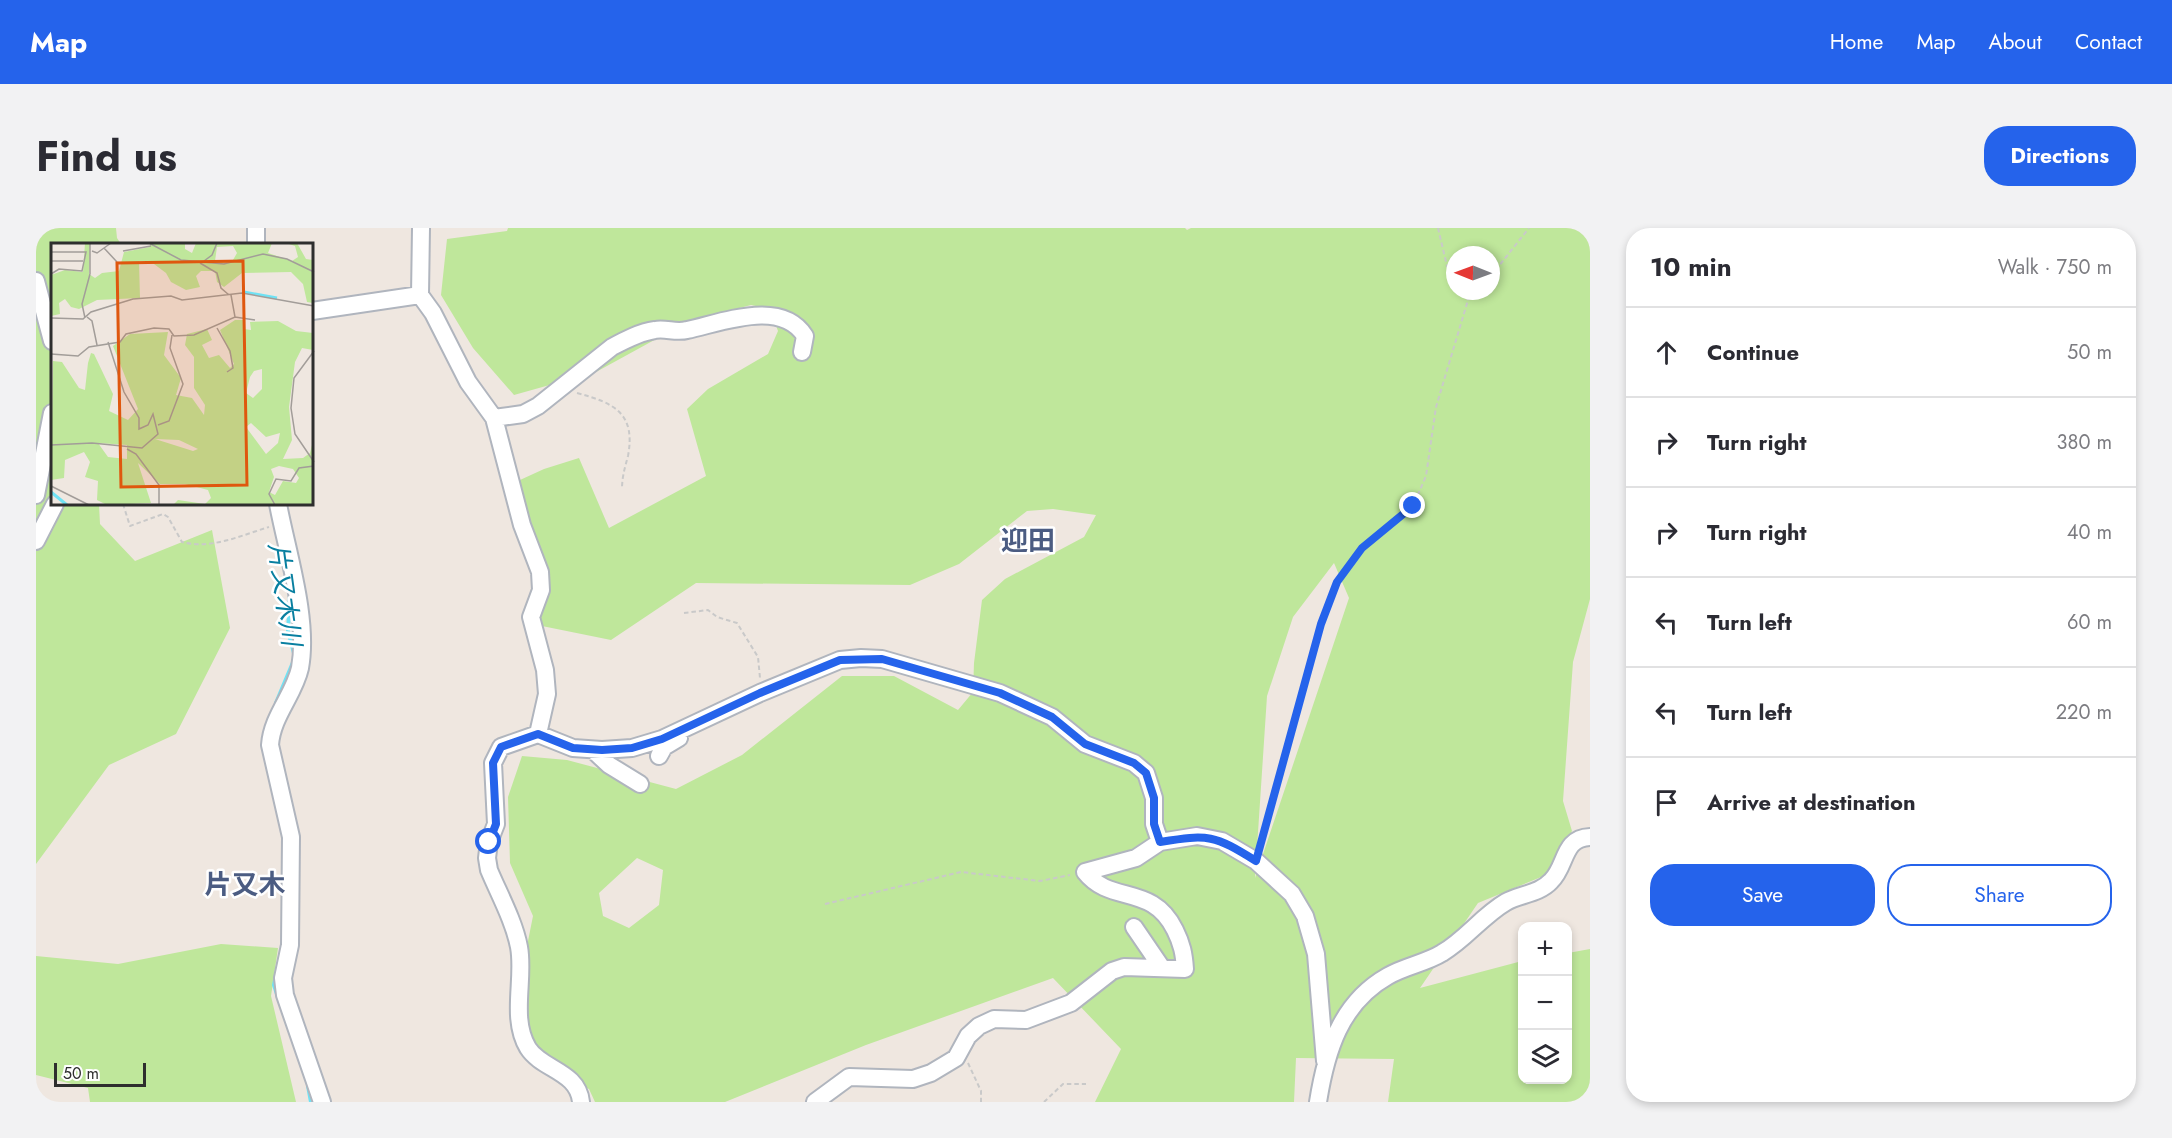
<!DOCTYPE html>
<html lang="en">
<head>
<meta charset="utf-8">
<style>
  :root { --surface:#fff; --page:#f2f2f3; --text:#2b2b33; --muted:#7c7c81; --line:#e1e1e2; --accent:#2563eb }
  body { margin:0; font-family:Jost,"Noto Sans JP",sans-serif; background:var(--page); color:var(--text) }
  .controls { position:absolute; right:18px; bottom:18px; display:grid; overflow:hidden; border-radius:12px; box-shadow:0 3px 9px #0003 }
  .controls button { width:54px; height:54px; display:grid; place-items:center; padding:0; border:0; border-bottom:2px solid var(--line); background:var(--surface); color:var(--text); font:30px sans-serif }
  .compass { position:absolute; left:1410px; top:18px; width:54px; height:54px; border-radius:50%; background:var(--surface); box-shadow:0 3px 9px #0003; rotate:271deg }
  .scale { position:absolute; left:18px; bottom:15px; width:92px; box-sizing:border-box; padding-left:6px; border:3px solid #2e2e2e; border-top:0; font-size:16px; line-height:21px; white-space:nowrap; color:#2e2e2e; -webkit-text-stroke:4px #fff; paint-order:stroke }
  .stop { position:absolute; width:18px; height:18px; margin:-14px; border:4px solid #2563eb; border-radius:50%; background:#fff }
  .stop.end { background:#2563eb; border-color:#fff; box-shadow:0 2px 6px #0008 }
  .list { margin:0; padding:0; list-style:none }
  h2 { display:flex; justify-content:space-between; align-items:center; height:78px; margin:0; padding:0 24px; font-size:26px }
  h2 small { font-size:20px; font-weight:400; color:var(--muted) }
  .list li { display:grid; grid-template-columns:39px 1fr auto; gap:18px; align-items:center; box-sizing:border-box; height:90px; padding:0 24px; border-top:2px solid var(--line) }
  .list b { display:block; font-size:22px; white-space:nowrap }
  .list em { font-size:20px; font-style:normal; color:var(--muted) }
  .actions { display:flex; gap:12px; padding:18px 24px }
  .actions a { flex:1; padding:14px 0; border:2px solid var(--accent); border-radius:24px; text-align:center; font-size:21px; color:var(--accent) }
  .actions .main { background:var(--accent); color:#fff }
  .icon { flex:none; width:33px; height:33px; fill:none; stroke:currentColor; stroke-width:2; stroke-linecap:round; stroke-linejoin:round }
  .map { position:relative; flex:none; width:1554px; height:874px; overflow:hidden; border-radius:24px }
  header { display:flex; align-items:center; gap:36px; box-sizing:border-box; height:84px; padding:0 30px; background:var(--accent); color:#fff }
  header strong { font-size:28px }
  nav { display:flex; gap:33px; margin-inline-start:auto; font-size:21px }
  .intro { display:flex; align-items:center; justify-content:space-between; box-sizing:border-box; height:144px; padding:0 36px }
  h1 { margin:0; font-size:42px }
  .button { padding:15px 27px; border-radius:24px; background:var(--accent); color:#fff; font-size:21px; font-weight:700 }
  main { display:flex; gap:36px; padding:0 36px }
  aside { flex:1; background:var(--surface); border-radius:24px; box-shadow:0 3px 9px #0003 }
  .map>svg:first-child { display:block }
  .green { fill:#bfe79b; fill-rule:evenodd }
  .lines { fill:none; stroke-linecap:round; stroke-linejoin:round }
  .stream { stroke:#70e2f4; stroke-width:4 }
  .minor-casing { stroke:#b0b5be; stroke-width:20 }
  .path { stroke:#c9c9c9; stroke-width:2; stroke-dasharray:4.5 3; stroke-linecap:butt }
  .minor { stroke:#fff; stroke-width:16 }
  .route { stroke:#2563eb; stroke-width:8 }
  .labels { text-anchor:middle; stroke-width:5; stroke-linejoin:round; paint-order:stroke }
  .water-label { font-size:26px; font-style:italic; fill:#087fa0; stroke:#fff }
  .quarter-label { font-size:27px; font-weight:bold; fill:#4b5c82; stroke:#fff }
  .inset-river { fill:none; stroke:#70e2f4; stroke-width:3 }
  .inset-road { fill:none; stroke:#a29d99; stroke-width:1.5 }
  .view { fill:#df570e; fill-opacity:0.15; stroke:#df570e; stroke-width:3 }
  .inset-edge { fill:none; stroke:#2e2e2e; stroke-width:3 }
</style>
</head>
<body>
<header>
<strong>Map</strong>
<nav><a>Home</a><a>Map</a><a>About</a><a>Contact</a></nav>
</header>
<div class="intro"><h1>Find us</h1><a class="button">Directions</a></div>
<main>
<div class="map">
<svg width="1554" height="874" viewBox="0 0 1554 874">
  <rect width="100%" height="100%" fill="#efe7e0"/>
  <path class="green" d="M 0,0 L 80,0 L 81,10 L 85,16 L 16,16 L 16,276 L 63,276 L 64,296 L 99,333 L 176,302 L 194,400 L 140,506 L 73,537 L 0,636 Z
    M 472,0 L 1149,0 L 1151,2 L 1155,0 L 1554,0 L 1554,371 L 1537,434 L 1527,573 L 1536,603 L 1510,647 L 1442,675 L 1384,760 L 1486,733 L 1486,852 L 1532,852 L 1532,725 L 1554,721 L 1554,874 L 1352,874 L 1358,831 L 1260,830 L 1258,874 L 1059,874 L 1085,821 L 1017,750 L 830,817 L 689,874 L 559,874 L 553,861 L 514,845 L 490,795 L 491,718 L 497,688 L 474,635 L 472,569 L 486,528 L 531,532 L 640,561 L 706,527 L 806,448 L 858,448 L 922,482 L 937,464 L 938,435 L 946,372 L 969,351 L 1048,309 L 1060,287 L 1017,281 L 991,283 L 923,336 L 874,357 L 660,355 L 575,412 L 501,397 L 506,373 L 469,259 L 508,241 L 543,230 L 573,300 L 670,248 L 651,181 L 672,161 L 732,126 L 742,103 L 734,81 L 715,77 L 653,93 L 560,144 L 478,167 L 437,120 L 405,67 L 411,11 L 471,3 ZM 1419,27 L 1455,27 L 1455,63 L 1419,63 ZM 1298,335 L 1313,370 L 1219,650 L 1231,468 L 1257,389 ZM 601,630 L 627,642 L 623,677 L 593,700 L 567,688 L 563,665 Z
    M 185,716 L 242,720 L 235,768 L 260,874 L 54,874 L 52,860 L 0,847 L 0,728 L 82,736 Z"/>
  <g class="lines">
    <path class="stream" d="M 254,367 L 252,403 L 258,425
      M 240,475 L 258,432
      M 242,738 L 238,757 L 242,769
      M 272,858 L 275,874"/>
    <g class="minor-casing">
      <path id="minor" d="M 385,0 L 384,67 L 397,85 L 432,154 L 458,190 L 486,297 L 504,344 L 505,362 L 495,389 L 509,442 L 511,466 L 502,506
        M 220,16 L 220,0
        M 0,53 L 16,113
        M 276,83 L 384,67
        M 458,190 L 487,186 L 502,178 L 576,119 C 589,112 604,104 619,102 C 630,100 640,105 651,102 C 685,95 745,70 769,108 L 766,124
        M 0,267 L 16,185
        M 242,276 C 251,324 273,391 264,440 C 258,467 236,488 234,517 L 255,609 L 254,717 L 247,750 L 249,767 L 286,874
        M 0,313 L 19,276
        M 557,522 L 573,537 L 604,556
        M 623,528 L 628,519 L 643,510
        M 1098,699 L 1126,740
        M 545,874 C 542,843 506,842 492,820 C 474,790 489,751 483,719 C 478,693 463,666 453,642 L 451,630 L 453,614 L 460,596 L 457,535 L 465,519 L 502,506 L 537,520 L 566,522 L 596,520 L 626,511 L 724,465 L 804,432 L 825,430 L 846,431 L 964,465 L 1016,489 L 1049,516 L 1098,535 L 1110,545 L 1118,570 L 1118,596 L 1124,614
        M 779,874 L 813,849 L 877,851 L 895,845 L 920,830 L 932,808 L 943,798 L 958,791 L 990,792 L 1035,775 L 1076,743 L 1088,739 L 1149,741 C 1148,726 1146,716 1139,702 C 1116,655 1075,677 1049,644 L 1100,630 L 1124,614 L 1161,608 L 1186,613 L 1220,633 L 1256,666 L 1269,688 L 1280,726 L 1289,833
        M 1282,874 C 1290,824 1304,775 1352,748 C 1369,738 1390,735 1406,725 C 1430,711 1446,688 1470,674 C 1484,666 1503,666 1515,653 C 1531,638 1526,610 1554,609"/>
    </g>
    <path class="path" d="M 1402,0 L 1411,38 L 1419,51
      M 1455,48 L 1493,0
      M 1426,63 L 1432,72
      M 541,165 C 578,175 600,185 592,228 C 589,239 586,249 586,261
      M 87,276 L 94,298 L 127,286 L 132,289 L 146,314 C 175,322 206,307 233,299
      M 648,385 L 672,382 L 681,389 L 701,395 L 722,429 L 724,450
      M 1223,620 L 1285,396 L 1301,354 L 1326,320 L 1377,278 L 1390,248 L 1400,179 L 1432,72 L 1441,63
      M 789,676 L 925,644 L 1004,653 L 1034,647
      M 932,835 L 945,863 L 945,874
      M 1008,874 L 1027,856 L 1050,856"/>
    <use href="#minor" class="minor"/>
  </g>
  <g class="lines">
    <path class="route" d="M 453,614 L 460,596 L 457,535 L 465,519 L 502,506 L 537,520 L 566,522 L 596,520 L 626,511 L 724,465 L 804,432 L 846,431 L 964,465 L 1016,489 L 1049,516 L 1098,535 L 1110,545 L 1118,570 L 1118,596 L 1124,614 C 1173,606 1178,607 1220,633 L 1285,396 L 1301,354 L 1326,320 L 1377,278"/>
  </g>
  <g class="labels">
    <g class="water-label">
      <text transform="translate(249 366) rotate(82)" y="9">片又木川</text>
    </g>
    <g class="quarter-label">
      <text x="992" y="322">迎田</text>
      <text x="209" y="666">片又木</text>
    </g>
  </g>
  <g transform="translate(15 15)">
    <rect width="262" height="262" fill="#efe7e0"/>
    <path d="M 34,0 L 39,0 L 38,31 L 44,35 L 51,30 L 68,28 L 73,9 L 99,4 L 99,0 L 134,0 L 134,6 L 141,10 L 145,0 L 221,0 L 217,10 L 241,18 L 247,14 L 244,3 L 235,0 L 246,0 L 255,16 L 262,17 L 262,60 L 256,59 L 252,41 L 240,29 L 191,30 L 173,44 L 166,39 L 164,28 L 150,28 L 145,33 L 149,44 L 135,47 L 120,39 L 115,30 L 99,18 L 88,18 L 89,55 L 46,57 L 28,66 L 20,64 L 14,56 L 8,60 L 9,71 L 0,73 L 0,32 L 14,27 L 32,29 ZM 182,3 L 186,10 L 182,17 L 164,18 L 166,4 ZM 184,77 L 192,77 L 193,86 L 200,87 L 199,79 L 227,78 L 245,88 L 262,90 L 262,107 L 251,105 L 244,119 L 238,164 L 241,197 L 232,216 L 252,215 L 259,210 L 262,198 L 262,262 L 122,262 L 127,257 L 154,261 L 160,255 L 157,247 L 134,241 L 109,241 L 87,220 L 100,260 L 56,262 L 46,257 L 47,238 L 34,234 L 39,219 L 33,209 L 14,217 L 13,235 L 0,237 L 2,118 L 11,119 L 28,145 L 34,147 L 37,120 L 40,110 L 43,111 L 62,151 L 58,168 L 77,177 L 87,166 L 62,103 L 79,91 L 117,89 L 113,112 L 130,135 L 125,152 L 141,155 L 153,172 L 154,162 L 143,145 L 143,114 L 134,102 L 136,91 L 156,86 L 161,97 L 151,102 L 158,115 L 168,112 L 179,125 L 183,121 L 169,87 ZM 211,126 L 211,146 L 202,155 L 195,150 L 199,134 L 203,128 ZM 200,180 L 215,194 L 229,190 L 227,200 L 215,211 L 195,184 ZM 104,196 L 128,197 L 147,206 L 142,208 ZM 47,200 L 76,202 L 76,216 L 57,214 ZM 228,223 L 242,226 L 248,235 L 245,240 L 232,238 L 224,252 L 218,249 L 223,234 L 220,226 Z" fill="#bfe79b" fill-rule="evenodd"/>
    <path class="inset-river" d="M 193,49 L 226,55M 0,249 L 16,262"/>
    <path class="inset-road" d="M 98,0 L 130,17 L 173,21 L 212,11 L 236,16 L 263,29M 53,5 L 66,19M 41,8 L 46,10 L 60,0M 72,8 L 100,3M 0,9 L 35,9 L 31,28 L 8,26 L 0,31M 0,18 L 32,18M 153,18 L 161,12 L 166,0M 149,20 L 166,30 L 170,45 L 178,52M 39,31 L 39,0M 180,52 L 184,74M 36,74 L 41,78 L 46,102M 0,75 L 32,76 L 40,69 L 82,56 L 120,53 L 131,57 L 191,50 L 263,63M 34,75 L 31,61 L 39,31M 166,85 L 179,108 L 182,125 L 176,129M 263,108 L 243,135 L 240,165 L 244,191 L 263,219M 0,111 L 27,113 L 38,104 L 69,99 L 75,91 L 103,85 L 118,86 L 123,93 L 143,92 L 184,74 L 204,77M 107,182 L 118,178 L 132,141 L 119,105 L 121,92M 0,202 L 41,200 L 91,205 L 107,191 L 102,171 L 97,182 L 88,186 L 88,175 L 73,149 L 57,99M 76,206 L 85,211 L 108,242 L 108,262M 0,243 L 38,262M 224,262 L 218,251 L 225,236 L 240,238 L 248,225 L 263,223"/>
    <path class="view" d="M 192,18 L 196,242 L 70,244 L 66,20 Z"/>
    <rect width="262" height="262" class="inset-edge"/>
  </g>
</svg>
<div class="controls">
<button>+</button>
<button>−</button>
<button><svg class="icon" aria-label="layers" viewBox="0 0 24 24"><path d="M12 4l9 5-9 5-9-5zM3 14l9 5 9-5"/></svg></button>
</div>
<svg class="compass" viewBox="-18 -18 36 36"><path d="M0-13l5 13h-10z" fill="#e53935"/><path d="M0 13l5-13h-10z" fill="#7c7c81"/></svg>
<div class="scale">50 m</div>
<div class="stop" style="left:453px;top:614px"></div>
<div class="stop end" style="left:1377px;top:278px"></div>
</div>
<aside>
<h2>10 min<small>Walk · 750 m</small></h2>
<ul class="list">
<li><svg class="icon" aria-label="ahead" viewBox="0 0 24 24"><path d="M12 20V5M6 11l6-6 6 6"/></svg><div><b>Continue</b></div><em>50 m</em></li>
<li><svg class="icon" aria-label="right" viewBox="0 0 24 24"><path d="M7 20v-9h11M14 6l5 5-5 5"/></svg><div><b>Turn right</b></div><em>380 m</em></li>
<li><svg class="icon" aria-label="right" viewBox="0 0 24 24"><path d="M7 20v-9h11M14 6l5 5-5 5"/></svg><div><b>Turn right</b></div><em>40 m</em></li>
<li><svg class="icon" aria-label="left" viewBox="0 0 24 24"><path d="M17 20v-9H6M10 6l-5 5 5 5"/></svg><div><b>Turn left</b></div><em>60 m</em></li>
<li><svg class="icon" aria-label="left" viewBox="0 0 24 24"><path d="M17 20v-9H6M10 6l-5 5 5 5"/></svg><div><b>Turn left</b></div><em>220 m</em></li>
<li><svg class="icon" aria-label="arrive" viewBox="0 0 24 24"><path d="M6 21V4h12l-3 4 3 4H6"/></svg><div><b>Arrive at destination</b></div></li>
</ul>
<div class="actions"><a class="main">Save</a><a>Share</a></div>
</aside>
</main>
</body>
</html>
